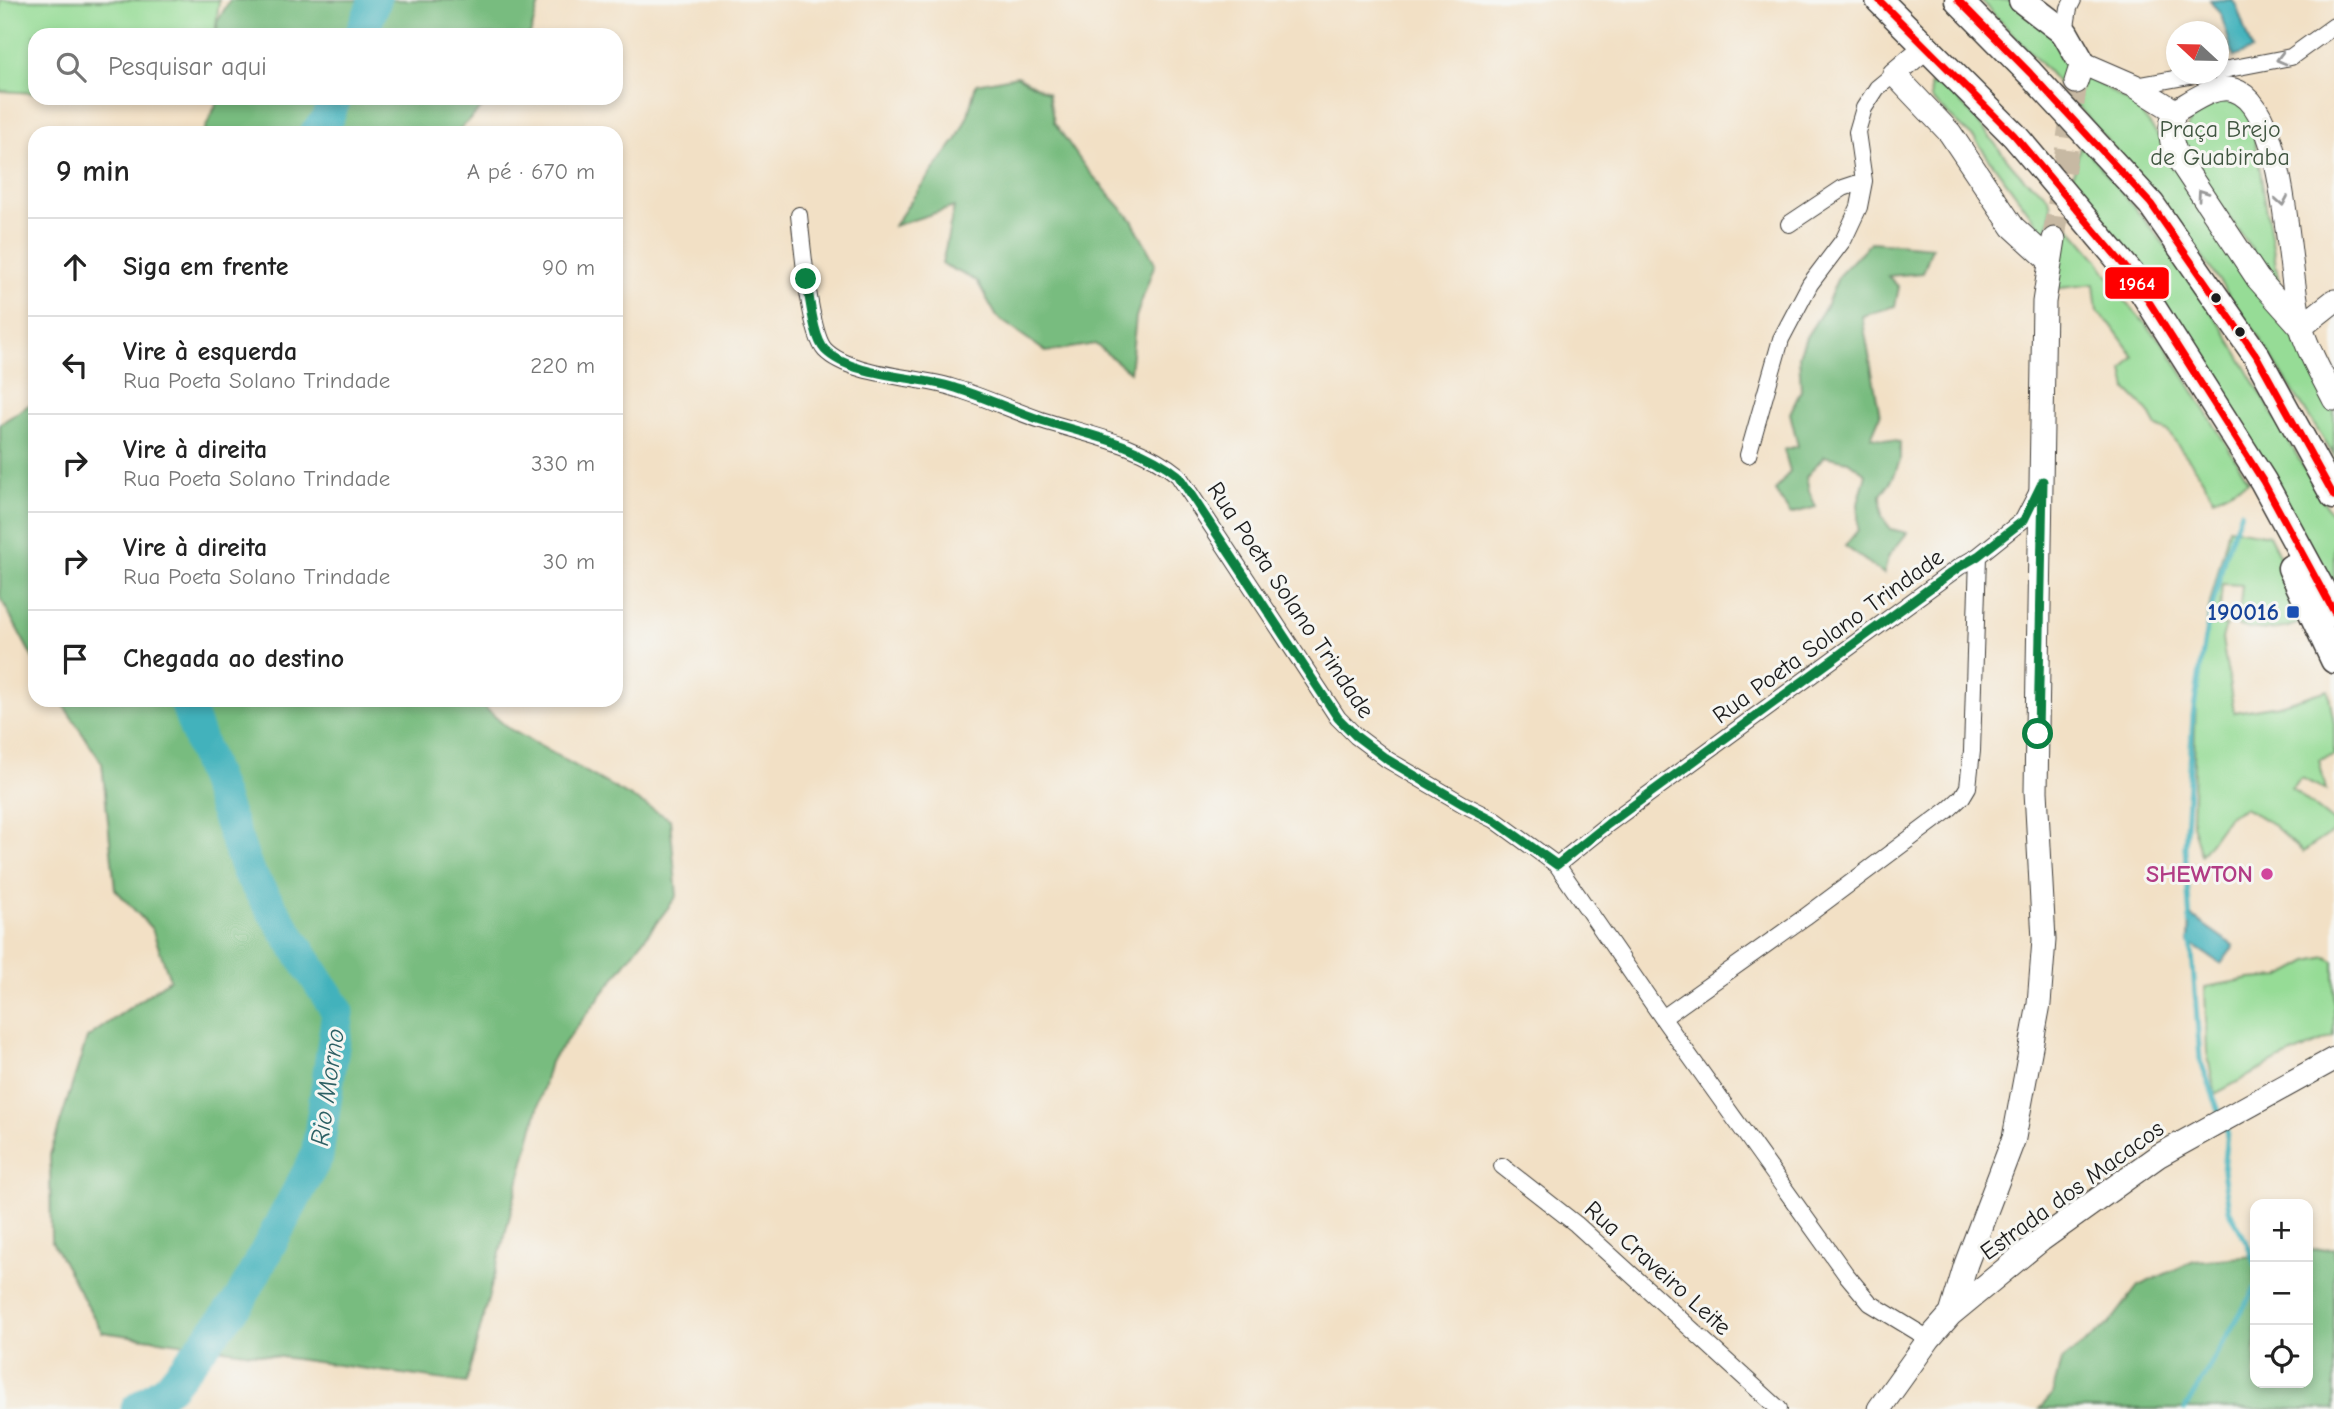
<!DOCTYPE html>
<html lang="pt">
<head>
<meta charset="utf-8">
<style>
  :root { --surface:#fff; --page:#f2f2f2; --text:#222; --muted:#767676; --line:#e0e0e0 }
  body { margin:0; font-family:"Comic Neue",sans-serif; background:var(--page); color:var(--text) }
  .controls { position:absolute; right:21px; bottom:21px; display:grid; overflow:hidden; border-radius:14px; box-shadow:0 4px 10px #0003 }
  .controls button { width:63px; height:63px; display:grid; place-items:center; padding:0; border:0; border-bottom:2px solid var(--line); background:var(--surface); color:var(--text); font:35px sans-serif }
  .compass { position:absolute; left:2166px; top:21px; width:63px; height:63px; border-radius:50%; background:var(--surface); box-shadow:0 4px 10px #0003; rotate:292deg }
  .stop { position:absolute; width:21px; height:21px; margin:-16px; border:5px solid #0b8043; border-radius:50%; background:#fff }
  .stop.end { background:#0b8043; border-color:#fff; box-shadow:0 2px 7px #0008 }
  .list { margin:0; padding:0; list-style:none }
  h2 { display:flex; justify-content:space-between; align-items:center; height:91px; margin:0; padding:0 28px; font-size:30px }
  h2 small { font-size:23px; font-weight:400; color:var(--muted) }
  .list li { display:grid; grid-template-columns:46px 1fr auto; gap:21px; align-items:center; box-sizing:border-box; height:98px; padding:0 28px; border-top:2px solid var(--line) }
  .list b { display:block; font-size:26px; white-space:nowrap }
  .list p { margin:0; font-size:23px; white-space:nowrap; color:var(--muted) }
  .list em { font-size:23px; font-style:normal; color:var(--muted) }
  .icon { flex:none; width:38px; height:38px; fill:none; stroke:currentColor; stroke-width:2; stroke-linecap:round; stroke-linejoin:round }
  .map { position:relative; flex:none; width:2334px; height:1409px; overflow:hidden }
  .search { position:absolute; background:var(--surface); box-shadow:0 4px 10px #0003; left:28px; top:28px; width:595px; height:77px; display:flex; align-items:center; gap:18px; box-sizing:border-box; padding:0 24px; border-radius:21px; color:var(--muted); font-size:26px }
  .panel { position:absolute; background:var(--surface); box-shadow:0 4px 10px #0003; left:28px; top:126px; width:595px; height:581px; border-radius:21px }
  .map>svg:first-child { display:block }
  .green { fill:#96dc96; stroke:#597c59; stroke-width:2 }
  .forest { fill:#78bc7f; stroke:#4a6c4e; stroke-width:2 }
  .water { fill:#42b2bc; stroke:#2f676c; stroke-width:2 }
  .lines { fill:none; stroke-linecap:round; stroke-linejoin:round }
  .stream { stroke:#42b2bc; stroke-width:5 }
  .river { stroke:#42b2bc; stroke-width:33 }
  .secondary-tunnel { stroke:#c7b9a3; stroke-width:23; stroke-dasharray:23 11; stroke-linecap:butt }
  .minor-casing { stroke:#3c3935; stroke-width:18 }
  .secondary-casing { stroke:#3c3935; stroke-width:25 }
  .trunk-casing { stroke:#3c3935; stroke-width:29 }
  .minor { stroke:#fff; stroke-width:16 }
  .secondary { stroke:#fff; stroke-width:23 }
  .trunk { stroke:#fff; stroke-width:26 }
  .bus-1-casing { stroke:#f6f6f2; stroke-width:12 }
  .bus-1 { stroke:#f00; stroke-width:7 }
  .oneway { stroke:#999 }
  .route { stroke:#0b8043; stroke-width:9 }
  .bus-dot { fill:#1c1c1c; stroke:#f6f6f2; stroke-width:2.5 }
  .transit-dot { fill:#1a4fb4; stroke:#f6f6f2; stroke-width:2.5 }
  .hotel-dot { fill:#d1479c; stroke:#f6f6f2; stroke-width:2.5 }
  .labels { text-anchor:middle; stroke-width:6; stroke-linejoin:round; paint-order:stroke }
  .park-label { font-size:24px; fill:#415641; stroke:#f6f6f2 }
  .street-label { font-size:24px; fill:#1c1c1c; stroke:#f6f6f2 }
  .transit-label { font-size:24px; font-weight:bold; fill:#164399; stroke:#f6f6f2; text-anchor:end }
  .hotel-label { font-size:24px; font-weight:bold; fill:#b23c85; stroke:#f6f6f2; text-anchor:end }
  .water-label { font-size:26px; font-style:italic; fill:#2d6064; stroke:#f6f6f2 }
  .line-badge { stroke:#f6f6f2; stroke-width:2.5 }
  .badge-label { font-size:19px; text-anchor:middle; font-weight:bold; fill:#fff }
</style>
</head>
<body>
<div class="map">
<svg width="2334" height="1409" viewBox="0 0 2334 1409">
  <rect width="100%" height="100%" fill="#f6f6f2"/>
  <filter id="ink" filterUnits="userSpaceOnUse"><feTurbulence type="fractalNoise" baseFrequency=".0143" numOctaves="2"/><feDisplacementMap in="SourceGraphic" scale="14" xChannelSelector="R" yChannelSelector="G"/><feConvolveMatrix kernelMatrix="1 2 1 2 8 2 1 2 1" color-interpolation-filters="sRGB"/></filter>
  <filter id="wash" filterUnits="userSpaceOnUse"><feTurbulence type="fractalNoise" baseFrequency=".00686" numOctaves="4" result="noise"/><feDisplacementMap in="SourceGraphic" scale="28" xChannelSelector="R" yChannelSelector="G"/><feGaussianBlur stdDeviation="1.57" result="paint"/><feColorMatrix in="noise" values="0 0 0 0 0 0 0 0 0 0 0 0 0 0 0 0 0 1.4 0 .05"/><feComposite in="paint" operator="in"/></filter>
  <g filter="url(#wash)">
    <rect width="100%" height="100%" fill="#f2e0c5"/>
    <path class="green" d="M 0,0 L 219,0 L 215,35 L 35,35 L 35,93 L 0,91 Z
      M 1980,0 L 2018,0 L 2042,17 L 2078,70 L 2136,107 L 2170,151 L 2292,334 L 2334,410 L 2334,456 L 2258,336 L 2176,220 L 2044,67 Z
      M 1930,84 C 1965,90 1998,155 2024,178 C 2031,185 2045,190 2049,199 C 2054,208 2047,226 2046,236 L 1974,138 L 1931,99 Z
      M 2215,101 L 2238,103 L 2250,111 L 2280,289 L 2185,156 L 2181,139 L 2195,112 Z
      M 2081,143 L 2166,246 L 2224,330 L 2334,519 L 2334,587 L 2179,323 L 2071,182 Z
      M 2068,225 L 2098,260 L 2126,302 L 2167,348 L 2249,481 L 2214,499 L 2197,470 L 2168,432 L 2157,427 L 2149,412 L 2127,390 L 2123,370 L 2134,357 L 2111,325 L 2097,312 L 2094,284 L 2052,289 L 2067,237 Z
      M 2229,528 L 2269,535 L 2310,618 C 2282,632 2268,632 2238,626 L 2242,585 L 2222,584 L 2219,624 L 2226,626 L 2222,639 L 2234,712 L 2279,705 L 2328,690 L 2334,724 L 2334,755 L 2319,760 L 2326,790 L 2301,778 L 2291,788 L 2334,822 L 2334,831 L 2303,852 L 2271,823 L 2244,808 L 2229,816 L 2201,855 L 2192,824 L 2196,701 L 2210,603 Z
      M 2326,957 L 2334,961 L 2334,1036 L 2276,1061 L 2215,1094 L 2207,1052 L 2205,987 L 2250,979 L 2280,977 L 2309,961 Z"/>
    <path class="forest" d="M 230,0 L 540,0 L 530,35 L 217,35 L 217,22 Z
      M 1017,76 L 1048,93 L 1054,122 L 1085,167 L 1132,220 L 1155,263 L 1136,317 L 1130,372 L 1095,344 L 1046,352 L 997,317 L 977,281 L 942,264 L 954,207 L 894,226 L 919,189 L 957,139 L 968,115 L 976,84 Z
      M 217,98 L 492,98 L 456,133 L 203,133 L 217,103 Z
      M 1871,242 L 1932,247 L 1923,273 L 1888,276 L 1899,287 L 1895,306 L 1862,316 L 1880,416 L 1871,437 L 1900,442 L 1900,460 L 1893,478 L 1881,495 L 1882,517 L 1891,529 L 1907,533 L 1888,557 L 1884,574 L 1845,546 L 1858,530 L 1858,504 L 1866,474 L 1848,461 L 1824,456 L 1806,477 L 1809,491 L 1816,507 L 1790,514 L 1775,491 L 1790,471 L 1784,450 L 1798,446 L 1790,413 L 1801,390 L 1799,356 L 1806,337 L 1826,306 L 1839,275 Z
      M 35,401 L 35,662 L 0,597 L 0,424 Z
      M 60,700 L 476,700 L 508,728 L 670,819 L 677,896 L 550,1062 L 466,1383 L 102,1332 L 51,1240 L 50,1155 L 87,1038 L 170,979 L 152,929 L 115,889 L 102,763 Z
      M 2334,1248 L 2334,1409 L 2039,1409 L 2052,1395 L 2061,1361 L 2109,1324 L 2138,1286 L 2194,1261 L 2255,1256 L 2255,1383 L 2308,1383 L 2308,1250 Z"/>
    <path class="water" d="M 2210,0 L 2232,0 L 2236,5 L 2252,50 L 2234,57 L 2221,15 Z
      M 2190,915 L 2234,946 L 2221,964 L 2189,943 Z"/>
    <g class="lines">
      <path class="stream" d="M 2190,923 L 2185,847 L 2193,715 L 2206,632 L 2225,555 L 2241,512
        M 2191,939 L 2200,1059 L 2220,1114
        M 2225,1127 L 2227,1132 L 2223,1171 L 2229,1210 L 2247,1243 L 2255,1264
        M 2185,1409 L 2255,1288"/>
      <path class="river" d="M 361,35 L 375,0
        M 316,133 L 326,122 L 335,98
        M 137,1409 L 170,1386 L 240,1300 L 317,1156 L 338,1012 L 248,872 L 185,700"/>
    </g>
  </g>
  <g filter="url(#ink)">
    <g class="lines">
      <path class="secondary-tunnel" d="M 2054,239 L 2076,82"/>
      <g class="minor-casing">
        <path id="minor" d="M 2065,33 L 2069,8 L 2073,0
          M 2218,71 L 2291,57 L 2334,26
          M 2135,86 L 2201,74
          M 799,215 C 802,241 809,333 825,350 C 849,375 918,377 951,387 C 982,396 1011,410 1041,420 C 1088,435 1139,443 1178,475 L 1338,718 L 1356,736 L 1388,760 L 1463,804 L 1495,820 L 1557,865 L 1666,1023 L 1845,1273 L 1870,1303 L 1929,1339
          M 1789,224 L 1843,188 L 1864,181
          M 1748,455 L 1781,339 L 1810,284 L 1844,239 L 1859,207 L 1864,181 L 1857,132 L 1864,108 L 1877,88 L 1894,74
          M 1557,865 L 1608,824 L 1959,567 L 1978,556 L 2023,520 L 2039,489
          M 1664,1017 L 1805,917 L 1948,810 L 1962,797 L 1968,787 L 1972,751 L 1978,556
          M 1502,1166 L 1576,1224 L 1779,1409"/>
      </g>
      <g class="secondary-casing">
        <path id="secondary" d="M 1926,47 L 1894,74 L 1950,133 L 2013,227 L 2049,260
          M 2076,82 L 2082,63 L 2135,86 L 2175,111
          M 2175,111 C 2192,102 2214,84 2234,90 C 2288,107 2287,277 2301,326 C 2306,348 2324,379 2334,399
          M 2175,111 C 2168,131 2170,142 2179,160 L 2258,279 L 2301,327
          M 2301,327 L 2334,301
          M 1951,1314 L 1966,1264 L 2014,1138 L 2039,1004 L 2044,940 L 2036,791 L 2044,302 L 2054,239
          M 1879,1409 L 1929,1339 L 1951,1314 L 2041,1240 L 2158,1156 L 2334,1059"/>
      </g>
      <g class="trunk-casing">
        <path id="trunk" d="M 1879,0 L 2014,135 L 2132,275 L 2263,481 L 2334,612
          M 1958,0 L 2030,73 L 2151,204 L 2256,355 L 2334,496
          M 2022,0 L 2065,33 L 2082,63
          M 2291,568 L 2334,660"/>
      </g>
      <use href="#minor" class="minor"/>
      <use href="#secondary" class="secondary"/>
      <use href="#trunk" class="trunk"/>
      <g class="bus-1-casing">
        <path id="bus-1" d="M 1879,0 L 2014,135 L 2132,275 L 2263,481 L 2334,612
          M 1958,0 L 2030,73 L 2151,204 L 2256,355 L 2334,496"/>
      </g>
      <use href="#bus-1" class="bus-1"/>
    </g>
    <defs><path id="oneway-chevron" d="M-2-3.5L2.5 0L-2 3.5" fill="none" stroke-width="1.6" stroke-linecap="round" stroke-linejoin="round" transform="scale(1.75)"/></defs>
    <g class="oneway">
      <use href="#oneway-chevron" transform="translate(2281 59) rotate(165)"/>
      <use href="#oneway-chevron" transform="translate(2202 194) rotate(-125)"/>
      <use href="#oneway-chevron" transform="translate(2282 201) rotate(80)"/>
    </g>
  </g>
  <g class="lines" filter="url(#ink)">
    <path class="route" d="M 806,279 C 810,297 813,338 825,350 C 852,377 916,376 952,387 C 982,396 1011,410 1041,420 C 1088,435 1139,444 1178,475 L 1338,718 L 1356,736 L 1388,760 L 1463,804 L 1494,820 L 1557,865 L 1608,824 L 1959,567 L 1978,556 L 2024,520 L 2043,481 L 2038,734"/>
  </g>
  <g class="bus-dot">
    <circle cx="2216" cy="298" r="6"/>
    <circle cx="2240" cy="332" r="6"/>
  </g>
  <rect class="transit-dot" x="2286" y="605" width="14" height="14" rx="3.5"/>
  <circle class="hotel-dot" cx="2267" cy="874" r="7"/>
  <g class="labels">
    <g class="park-label">
      <text x="2220" y="137">Praça Brejo<tspan x="2220" dy="28">de Guabiraba</tspan></text>
    </g>
    <g class="street-label">
      <text transform="translate(1291 600) rotate(56)" y="8">Rua Poeta Solano Trindade</text>
      <text transform="translate(1828 636) rotate(-36)" y="8">Rua Poeta Solano Trindade</text>
      <text transform="translate(2072 1190) rotate(-36)" y="8">Estrada dos Macacos</text>
      <text transform="translate(1658 1268) rotate(42)" y="8">Rua Craveiro Leite</text>
    </g>
    <g class="transit-label">
      <text x="2279" y="620">190016</text>
    </g>
    <g class="hotel-label">
      <text x="2253" y="882">SHEWTON</text>
    </g>
    <g class="water-label">
      <text transform="translate(327 1087) rotate(-82)" y="9">Rio Morno</text>
    </g>
  </g>
  <rect class="line-badge" x="2104" y="266" width="66" height="34" rx="7" fill="#f00"/>
  <g class="badge-label">
    <text x="2137" y="290">1964</text>
  </g>
</svg>
<div class="controls">
<button>+</button>
<button>−</button>
<button><svg class="icon" aria-label="locate" viewBox="0 0 24 24"><circle cx="12" cy="12" r="6"/><path d="M12 2v4M12 18v4M2 12h4M18 12h4"/></svg></button>
</div>
<svg class="compass" viewBox="-18 -18 36 36"><path d="M0-13l5 13h-10z" fill="#e53935"/><path d="M0 13l5-13h-10z" fill="#767676"/></svg>
<div class="stop" style="left:2038px;top:734px"></div>
<div class="stop end" style="left:806px;top:279px"></div>
<div class="search"><svg class="icon" aria-label="search" viewBox="0 0 24 24"><circle cx="10" cy="10" r="6"/><path d="M15 15l6 6"/></svg>Pesquisar aqui</div>
<section class="panel">
<h2>9 min<small>A pé · 670 m</small></h2>
<ul class="list">
<li><svg class="icon" aria-label="ahead" viewBox="0 0 24 24"><path d="M12 20V5M6 11l6-6 6 6"/></svg><div><b>Siga em frente</b></div><em>90 m</em></li>
<li><svg class="icon" aria-label="left" viewBox="0 0 24 24"><path d="M17 20v-9H6M10 6l-5 5 5 5"/></svg><div><b>Vire à esquerda</b><p>Rua Poeta Solano Trindade</p></div><em>220 m</em></li>
<li><svg class="icon" aria-label="right" viewBox="0 0 24 24"><path d="M7 20v-9h11M14 6l5 5-5 5"/></svg><div><b>Vire à direita</b><p>Rua Poeta Solano Trindade</p></div><em>330 m</em></li>
<li><svg class="icon" aria-label="right" viewBox="0 0 24 24"><path d="M7 20v-9h11M14 6l5 5-5 5"/></svg><div><b>Vire à direita</b><p>Rua Poeta Solano Trindade</p></div><em>30 m</em></li>
<li><svg class="icon" aria-label="arrive" viewBox="0 0 24 24"><path d="M6 21V4h12l-3 4 3 4H6"/></svg><div><b>Chegada ao destino</b></div></li>
</ul>
</section>
</div>
</body>
</html>
